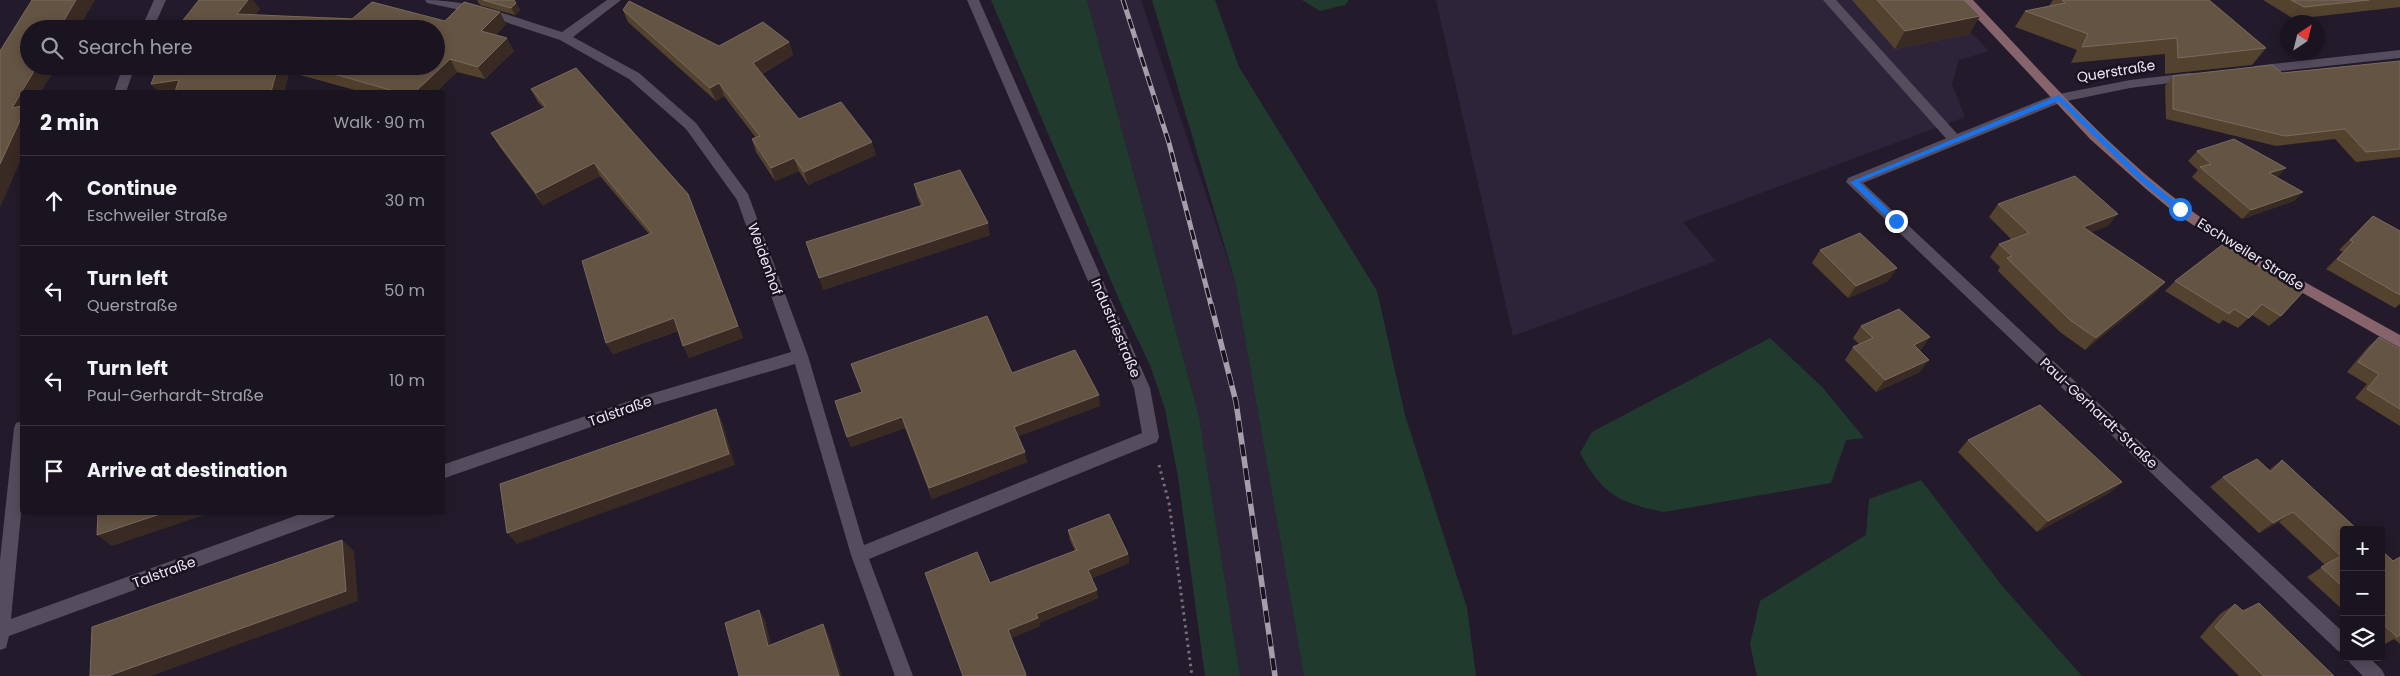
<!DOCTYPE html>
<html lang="en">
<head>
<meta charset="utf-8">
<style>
  :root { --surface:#1a1420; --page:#231d29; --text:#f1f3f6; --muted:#9f9ea5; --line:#38333e }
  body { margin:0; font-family:Poppins,sans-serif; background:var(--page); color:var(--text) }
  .controls { position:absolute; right:15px; bottom:15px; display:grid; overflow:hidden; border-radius:5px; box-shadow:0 2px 12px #0003 }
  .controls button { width:45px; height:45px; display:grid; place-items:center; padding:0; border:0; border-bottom:1px solid var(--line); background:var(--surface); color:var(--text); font:25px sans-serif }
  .compass { position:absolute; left:2280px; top:15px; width:45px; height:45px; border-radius:50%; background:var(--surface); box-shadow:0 2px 12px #0003; rotate:35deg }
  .stop { position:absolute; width:15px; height:15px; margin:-11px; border:4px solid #1a73e8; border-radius:50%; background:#fff }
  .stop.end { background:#1a73e8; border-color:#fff; box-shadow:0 1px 5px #0008 }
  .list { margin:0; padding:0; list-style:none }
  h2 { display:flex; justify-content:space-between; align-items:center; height:65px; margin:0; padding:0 20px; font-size:21px }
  h2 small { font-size:16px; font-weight:400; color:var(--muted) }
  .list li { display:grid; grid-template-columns:32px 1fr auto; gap:15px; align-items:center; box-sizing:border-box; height:90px; padding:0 20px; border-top:1px solid var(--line) }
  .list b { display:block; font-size:19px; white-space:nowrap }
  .list p { margin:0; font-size:16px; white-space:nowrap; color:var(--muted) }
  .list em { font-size:16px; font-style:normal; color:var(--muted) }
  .icon { flex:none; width:28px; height:28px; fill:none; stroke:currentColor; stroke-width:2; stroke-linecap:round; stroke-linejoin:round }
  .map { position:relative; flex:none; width:2400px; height:676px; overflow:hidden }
  .search { position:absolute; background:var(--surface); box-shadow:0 2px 12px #0003; left:20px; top:20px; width:425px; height:55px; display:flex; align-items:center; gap:12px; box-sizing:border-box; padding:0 18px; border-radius:28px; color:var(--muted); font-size:19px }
  .panel { position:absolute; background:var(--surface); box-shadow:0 2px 12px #0003; left:20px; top:90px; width:425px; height:425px; border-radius:5px }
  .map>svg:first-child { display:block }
  .built { fill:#2e2439 }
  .green { fill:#203b2e }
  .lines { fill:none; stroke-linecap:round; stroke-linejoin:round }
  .path { stroke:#746d7b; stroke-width:3; stroke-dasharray:2.5 4; stroke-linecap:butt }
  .lane { fill:#554c5e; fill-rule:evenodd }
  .street { fill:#554c5e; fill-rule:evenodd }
  .secondary { fill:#87636c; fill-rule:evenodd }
  .rail-far1-casing { stroke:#a59fac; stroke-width:5 }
  .rail-casing { stroke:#a59fac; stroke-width:5.5 }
  .rail-far1 { stroke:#191221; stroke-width:3; stroke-dasharray:10; stroke-linecap:butt }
  .rail { stroke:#191221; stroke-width:4; stroke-dasharray:12; stroke-linecap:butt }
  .wall { fill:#53422e }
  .shaded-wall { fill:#392b24 }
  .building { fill:#645443; stroke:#796b5e }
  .route { fill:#1a73e8 }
  .labels { text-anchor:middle; stroke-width:5; stroke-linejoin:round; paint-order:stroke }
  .street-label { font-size:14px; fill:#ece7f2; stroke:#191221 }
</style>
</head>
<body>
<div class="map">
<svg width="2400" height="676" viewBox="0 0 2400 676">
  <rect width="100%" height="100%" fill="#231b2b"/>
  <path class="built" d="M 1087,0 L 1141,0 L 1235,281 L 1304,676 L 1240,676 L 1199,417 Z
    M 1436,0 L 1940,0 L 1989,51 L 1959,60 L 1952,84 L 1965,117 L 1683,222 L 1716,261 L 1513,336 Z"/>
  <path class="green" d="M 991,0 L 1087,0 L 1199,417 L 1240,676 L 1205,676 L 1178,477 L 1165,409 L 1150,365 L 1124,311 Z
    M 1152,0 L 1215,0 L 1239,67 L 1377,291 L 1405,415 L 1467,608 L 1476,676 L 1304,676 L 1235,281 Z
    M 1302,0 L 1349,0 L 1345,5 L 1320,11 Z
    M 1770,338 L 1823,388 L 1864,438 L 1846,440 L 1831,483 L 1664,512 C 1619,503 1602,494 1580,453 L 1592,432 Z
    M 1921,480 L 2003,587 L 2082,676 L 1757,676 L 1750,644 L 1760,601 L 1866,535 L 1869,499 Z"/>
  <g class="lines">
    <path class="path" d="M 1159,465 L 1169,503 L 1192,676"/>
    <path class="lane" d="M 1823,0 L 1836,0 L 1960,137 L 1962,140 L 1960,143 L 1950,143 Z"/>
    <path class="street" d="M 154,0 L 166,0 L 153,29 L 141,29 Z
      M 425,0 C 473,0 517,18 562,32 L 607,0 L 621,0 L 573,37 L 639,73 L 696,123 L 748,194 L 808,356 L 864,545 L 1142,433 L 1134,388 L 967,0 L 979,0 L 1150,388 L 1159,437 L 1157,442 L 869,559 L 913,676 L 895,676 L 851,555 L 795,364 L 651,406 L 442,479 L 442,465 L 650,394 L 791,352 L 737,200 L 686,129 L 629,79 L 560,40 L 484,15 L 427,3 Z
      M 2400,50 L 2400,58 L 2255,74 L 2249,70 L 2255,66 Z
      M 123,66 L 135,66 L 126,92 L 114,92 Z
      M 2190,73 L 2196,77 L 2195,80 L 2130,88 L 2062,102 L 1863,183 L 2344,633 L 2344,653 L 2338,651 L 1846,182 L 1848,178 L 2054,95 L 2130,80 Z
      M 22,421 L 22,503 L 11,619 L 306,512 L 336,512 L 334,517 L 9,636 L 6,648 L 0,650 L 0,560 L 14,428 L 16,423 Z
      M 2347,657 L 2369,657 L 2382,670 L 2385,676 L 2363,676 L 2350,663 Z"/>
    <path class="secondary" d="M 1960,0 L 1973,0 C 2041,71 2106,147 2185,206 C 2252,256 2328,294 2400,335 L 2400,348 L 2255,266 L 2175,213 L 2146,189 L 2090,139 Z"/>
    <g class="rail-far1-casing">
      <path id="rail-far1" d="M 1123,0 L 1169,143 L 1211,305"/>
    </g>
    <g class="rail-casing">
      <path id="rail" d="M 1211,304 L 1236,402 L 1275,676"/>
    </g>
    <use href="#rail-far1" class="rail-far1"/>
    <use href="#rail" class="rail"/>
  </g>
  <path class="wall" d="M 477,0 L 514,0 L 520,10 L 515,15 L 480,5 Z
    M 1852,0 L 1964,0 L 1980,16 L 1969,34 L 1895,49 Z
    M 2053,0 L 2209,0 L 2266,48 L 2252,65 L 2165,74 L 2165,54 L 2071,63 L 2077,50 L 2015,27 L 2025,11 L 2049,6 Z
    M 2263,0 L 2400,0 L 2400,7 L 2294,19 Z
    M 260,9 L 255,15 L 445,21 L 506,24 L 496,35 L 514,51 L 485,79 L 457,72 L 436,92 L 362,92 L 289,72 L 284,92 L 159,92 L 151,84 L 158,66 L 436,66 L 176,29 Z
    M 623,10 L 719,46 L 789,42 L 793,55 L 762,74 L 799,119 L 876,155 L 808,185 L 799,171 L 775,181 L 756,152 L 752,139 L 756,138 L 724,96 L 716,101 L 628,22 Z
    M 2400,61 L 2400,157 L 2356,162 L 2335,139 L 2276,146 L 2166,119 L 2165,86 L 2173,76 L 2282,73 Z
    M 531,89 L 693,206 L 743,338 L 689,358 L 678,331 L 613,354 L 606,343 L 649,234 L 600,176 L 543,205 L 499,146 L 491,133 L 544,108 L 538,102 Z
    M 2197,151 L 2277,178 L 2294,201 L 2242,219 L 2192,177 L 2198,170 L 2188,161 Z
    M 914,184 L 990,235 L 823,290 L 921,206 L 917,197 Z
    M 1998,204 L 2108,226 L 2091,232 L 2165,282 L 2154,294 L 2085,350 L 2060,332 L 1998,271 L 2000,267 L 1990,257 L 1999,244 L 2012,240 L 1989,217 Z
    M 2373,216 L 2400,231 L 2400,304 L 2395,308 L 2326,269 L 2343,252 L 2339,250 Z
    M 2222,245 L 2281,316 L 2269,326 L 2252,315 L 2238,328 L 2223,320 L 2219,324 L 2165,291 L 2175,281 Z
    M 1820,250 L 1888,281 L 1848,298 L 1812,263 Z
    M 1861,326 L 1921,350 L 1919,350 L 1920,372 L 1876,392 L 1845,360 L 1853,347 L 1859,344 L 1853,338 Z
    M 2379,337 L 2400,349 L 2400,426 L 2355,398 L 2367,384 L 2347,372 L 2368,347 Z
    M 1012,373 L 1100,406 L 1018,436 L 1027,462 L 932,499 L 905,428 L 851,447 L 847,437 L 862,392 Z
    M 1968,440 L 2122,482 L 2109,493 L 2037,532 L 1958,452 Z
    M 2282,460 L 2344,530 L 2344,611 L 2307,577 L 2325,565 L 2279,522 L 2259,533 L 2210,487 L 2223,477 L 2269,470 Z
    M 1068,530 L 1128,554 L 1129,563 L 1092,578 L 1098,598 L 1039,623 L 1040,626 L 1011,638 L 990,583 L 1075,551 L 1070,540 Z
    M 2381,550 L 2393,561 L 2400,557 L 2400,644 L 2394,639 L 2381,646 Z
    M 2235,604 L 2243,611 L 2334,676 L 2239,676 L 2200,637 L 2220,614 Z"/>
  <path class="shaded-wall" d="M 76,0 L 95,0 L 78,29 L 59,29 Z
    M 248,0 L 253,0 L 260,9 L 246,27 L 237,14 Z
    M 516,3 L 520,10 L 515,15 L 511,8 Z
    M 500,12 L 506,24 L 488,44 L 481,31 Z
    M 1980,16 L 1969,34 L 1895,49 L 1905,31 Z
    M 507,38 L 514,51 L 485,79 L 478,67 Z
    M 789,42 L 793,55 L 758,76 L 753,63 Z
    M 450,59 L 457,72 L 436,92 L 415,92 Z
    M 37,66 L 57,66 L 41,92 L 22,92 L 22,157 L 0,208 L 0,164 L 12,108 Z
    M 278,66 L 285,66 L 289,72 L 284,92 L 271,92 Z
    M 179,80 L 190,92 L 159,92 L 151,84 Z
    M 719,83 L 724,96 L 716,101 L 710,88 Z
    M 872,142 L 876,155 L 808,185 L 804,172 Z
    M 794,158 L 799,171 L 775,181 L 771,168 Z
    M 594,163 L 600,176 L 543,205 L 536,193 Z
    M 2286,168 L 2277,178 L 2269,173 Z
    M 2303,192 L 2294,201 L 2242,219 L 2251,210 Z
    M 688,194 L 693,206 L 743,338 L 689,358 L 683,346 Z
    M 2118,214 L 2108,226 L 2073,239 L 2083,227 Z
    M 988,223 L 990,235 L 823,290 L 819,278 Z
    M 1897,268 L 1888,281 L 1848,298 L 1856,286 Z
    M 2165,282 L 2154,294 L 2085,350 L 2096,338 Z
    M 674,318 L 680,330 L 613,354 L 606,343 Z
    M 1930,337 L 1921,350 L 1905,357 L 1914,345 Z
    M 1929,360 L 1920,372 L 1876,392 L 1885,380 Z
    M 1099,395 L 1100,406 L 1016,437 L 1014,427 Z
    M 716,409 L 722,421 L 735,465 L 517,544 L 507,533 Z
    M 902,417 L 905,428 L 851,447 L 847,437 Z
    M 1025,452 L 1027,462 L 932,499 L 929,488 Z
    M 2122,482 L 2109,493 L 2037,532 L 2048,521 Z
    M 166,512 L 213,512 L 112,546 L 97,535 Z
    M 2293,512 L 2279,522 L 2259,533 L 2273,523 Z
    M 342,540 L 354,551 L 358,601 L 151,676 L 108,676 Z
    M 1128,554 L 1129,563 L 1090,579 L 1088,570 Z
    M 1097,590 L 1098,598 L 1039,623 L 1040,626 L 1011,638 L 1008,630 L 1036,614 Z
    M 759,610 L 765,620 L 774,655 L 768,646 Z
    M 823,624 L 828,634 L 842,676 L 839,676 Z"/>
  <path class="building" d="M 32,0 L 76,0 L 59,29 L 29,29 L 29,66 L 37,66 L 12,108 L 22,106 L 22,116 L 0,164 L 0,51 Z
    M 199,0 L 248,0 L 237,14 L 352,19 L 372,2 L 445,21 L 464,2 L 500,12 L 481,31 L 507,38 L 478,67 L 450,59 L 415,92 L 397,92 L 306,66 L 436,66 L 436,29 L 176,29 Z
    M 483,0 L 514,0 L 516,3 L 511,8 Z
    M 1877,0 L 1964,0 L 1980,16 L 1905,31 Z
    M 2062,0 L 2209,0 L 2266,48 L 2178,58 L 2177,38 L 2082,47 L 2088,34 L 2025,11 L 2065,3 Z
    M 2291,0 L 2369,0 L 2304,7 Z
    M 629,1 L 719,46 L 763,22 L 789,42 L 753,63 L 799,119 L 841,102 L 872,142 L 804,172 L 794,158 L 771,168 L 752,139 L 760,136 L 719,83 L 710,88 L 623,10 Z
    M 2400,61 L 2400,149 L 2366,152 L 2345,129 L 2285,136 L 2173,109 L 2173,76 L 2272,65 L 2282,73 Z
    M 158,66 L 278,66 L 271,92 L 175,92 L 179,80 L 151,84 Z
    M 576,68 L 688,194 L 738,326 L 683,346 L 674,318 L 606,343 L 582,261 L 652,233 L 594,163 L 536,193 L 491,133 L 546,107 L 531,89 Z
    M 2234,139 L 2286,168 L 2269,173 L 2303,192 L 2251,210 L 2200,167 L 2211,164 L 2197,151 Z
    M 960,170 L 988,223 L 819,278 L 806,242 L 923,205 L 914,184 Z
    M 2075,176 L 2118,214 L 2083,227 L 2165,282 L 2096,338 L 2070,320 L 2007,258 L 2012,256 L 1999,244 L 2029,233 L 1998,204 Z
    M 2373,216 L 2400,231 L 2400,295 L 2337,259 L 2353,242 L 2350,240 Z
    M 1860,233 L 1897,268 L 1856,286 L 1820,250 Z
    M 2222,245 L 2303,292 L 2281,316 L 2262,304 L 2249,318 L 2234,309 L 2229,314 L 2175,281 Z
    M 1899,309 L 1930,337 L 1914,345 L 1929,360 L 1885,380 L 1853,347 L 1873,338 L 1861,326 Z
    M 987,316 L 1012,373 L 1075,350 L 1099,395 L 1014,427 L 1025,452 L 929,488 L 902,417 L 847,437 L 835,401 L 862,392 L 851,364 Z
    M 2379,337 L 2400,349 L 2400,409 L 2367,389 L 2379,374 L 2358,362 Z
    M 2040,405 L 2122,482 L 2048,521 L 1968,440 Z
    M 716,409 L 729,454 L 507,533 L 500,484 Z
    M 2257,459 L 2271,472 L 2282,460 L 2358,530 L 2344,530 L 2344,588 L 2321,567 L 2341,556 L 2293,512 L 2273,523 L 2223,477 Z
    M 98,512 L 166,512 L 97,535 Z
    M 1109,514 L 1128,554 L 1088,570 L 1097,590 L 1036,614 L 1038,618 L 1008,630 L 1025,672 L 1026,676 L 963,676 L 925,573 L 977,552 L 990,583 L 1077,550 L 1068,530 Z
    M 342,540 L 346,591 L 108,676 L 90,676 L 92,627 Z
    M 2381,550 L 2393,561 L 2400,557 L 2400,635 L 2397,637 L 2381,622 Z
    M 2259,603 L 2334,676 L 2264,676 L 2215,627 L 2235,604 L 2243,611 Z
    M 759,610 L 768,646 L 823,624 L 839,676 L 739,676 L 725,623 Z"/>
  <path class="route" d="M 2059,95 L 2144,177 L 2182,207 L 2182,211 L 2177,211 L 2139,180 L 2058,101 L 1859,182 L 1898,219 L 1898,223 L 1893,223 L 1850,182 Z"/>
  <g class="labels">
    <g class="street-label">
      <text transform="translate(2116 71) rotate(-9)" y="5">Querstraße</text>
      <text transform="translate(2251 254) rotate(32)" y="5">Eschweiler Straße</text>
      <text transform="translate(765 259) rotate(70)" y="5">Weidenhof</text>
      <text transform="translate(1116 328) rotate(67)" y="5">Industriestraße</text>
      <text transform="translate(620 411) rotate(-19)" y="5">Talstraße</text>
      <text transform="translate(2099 413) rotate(43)" y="5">Paul-Gerhardt-Straße</text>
      <text transform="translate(164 572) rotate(-20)" y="5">Talstraße</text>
    </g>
  </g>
</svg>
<div class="controls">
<button>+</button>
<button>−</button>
<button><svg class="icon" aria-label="layers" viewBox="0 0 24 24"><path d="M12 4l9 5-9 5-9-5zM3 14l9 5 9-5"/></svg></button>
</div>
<svg class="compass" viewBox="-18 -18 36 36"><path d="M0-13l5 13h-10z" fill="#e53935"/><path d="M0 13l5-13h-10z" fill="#9f9ea5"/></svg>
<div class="stop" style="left:2180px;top:209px"></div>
<div class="stop end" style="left:1896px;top:221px"></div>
<div class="search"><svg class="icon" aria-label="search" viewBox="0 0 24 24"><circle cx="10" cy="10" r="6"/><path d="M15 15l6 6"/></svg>Search here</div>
<section class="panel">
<h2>2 min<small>Walk · 90 m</small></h2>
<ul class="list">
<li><svg class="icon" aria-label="ahead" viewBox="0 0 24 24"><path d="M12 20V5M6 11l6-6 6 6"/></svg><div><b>Continue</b><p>Eschweiler Straße</p></div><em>30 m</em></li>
<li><svg class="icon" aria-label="left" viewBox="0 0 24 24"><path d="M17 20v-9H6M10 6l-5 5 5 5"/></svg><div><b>Turn left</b><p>Querstraße</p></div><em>50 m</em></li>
<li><svg class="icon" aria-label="left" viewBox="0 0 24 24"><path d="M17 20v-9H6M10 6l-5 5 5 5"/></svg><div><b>Turn left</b><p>Paul-Gerhardt-Straße</p></div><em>10 m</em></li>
<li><svg class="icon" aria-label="arrive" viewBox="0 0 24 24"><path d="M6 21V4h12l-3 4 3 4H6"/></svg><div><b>Arrive at destination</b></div></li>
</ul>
</section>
</div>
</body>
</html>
